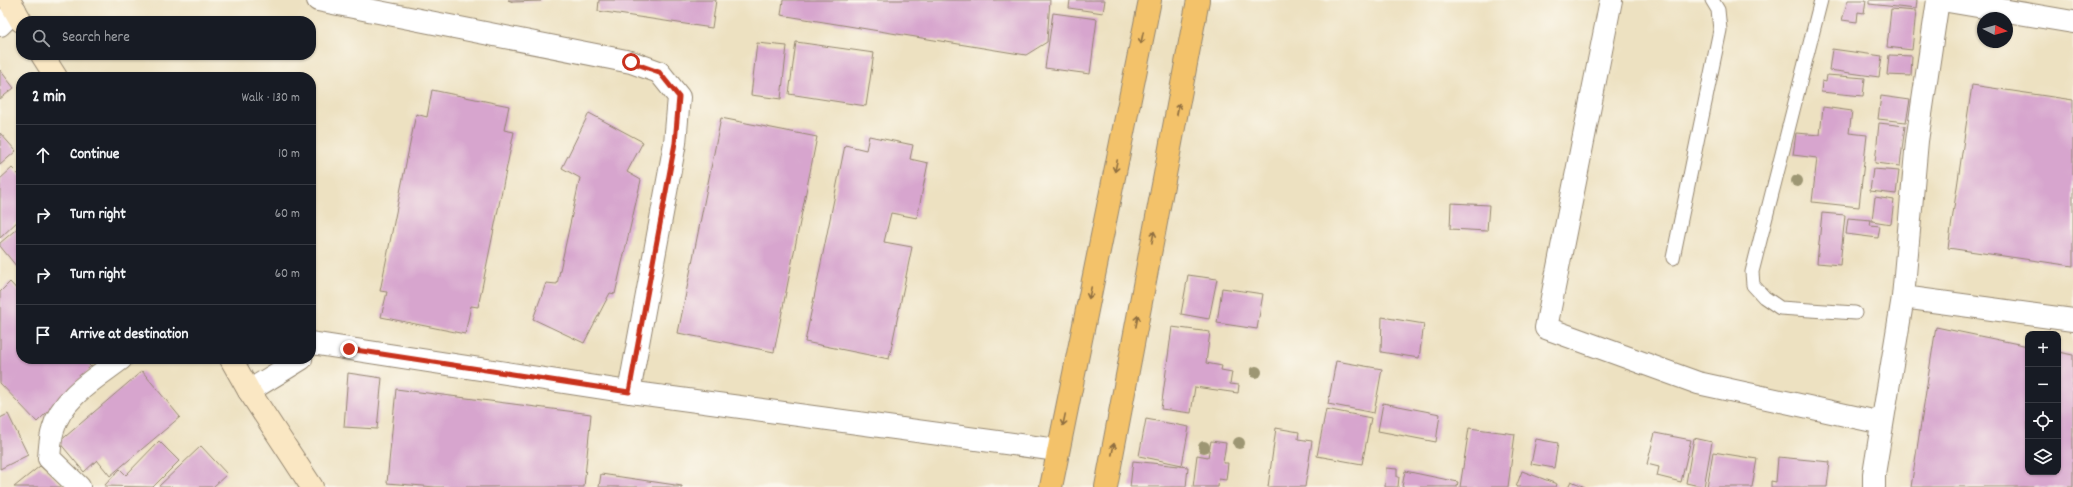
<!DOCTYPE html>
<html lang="en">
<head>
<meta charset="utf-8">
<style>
  :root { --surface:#171b24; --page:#20242c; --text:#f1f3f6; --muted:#9ea1a6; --line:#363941 }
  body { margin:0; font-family:Dekko,sans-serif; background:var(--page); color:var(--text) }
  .controls { position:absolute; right:12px; bottom:12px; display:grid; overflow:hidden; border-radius:8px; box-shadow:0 1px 3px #0004 }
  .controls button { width:36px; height:36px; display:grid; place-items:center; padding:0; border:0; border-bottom:1px solid var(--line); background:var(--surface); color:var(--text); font:20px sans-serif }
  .compass { position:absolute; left:1977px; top:12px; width:36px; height:36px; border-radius:50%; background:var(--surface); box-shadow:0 1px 3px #0004; rotate:95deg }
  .stop { position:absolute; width:12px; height:12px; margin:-9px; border:3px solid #c8321e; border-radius:50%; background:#fff }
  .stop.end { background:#c8321e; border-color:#fff; box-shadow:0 1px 4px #0008 }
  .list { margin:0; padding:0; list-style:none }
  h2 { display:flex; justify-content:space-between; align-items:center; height:52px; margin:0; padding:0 16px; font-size:17px }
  h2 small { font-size:13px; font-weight:400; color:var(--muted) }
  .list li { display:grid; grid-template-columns:26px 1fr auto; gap:12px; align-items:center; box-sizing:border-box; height:60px; padding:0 16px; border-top:1px solid var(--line) }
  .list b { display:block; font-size:15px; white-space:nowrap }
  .list em { font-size:13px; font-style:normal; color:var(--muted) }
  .icon { flex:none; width:22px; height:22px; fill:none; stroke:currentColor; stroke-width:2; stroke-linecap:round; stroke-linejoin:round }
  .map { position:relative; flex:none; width:2073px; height:487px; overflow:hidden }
  .search { position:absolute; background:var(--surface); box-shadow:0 1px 3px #0004; left:16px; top:16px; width:300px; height:44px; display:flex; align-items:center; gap:10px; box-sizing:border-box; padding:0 14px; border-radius:16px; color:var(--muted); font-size:15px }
  .panel { position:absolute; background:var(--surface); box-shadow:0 1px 3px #0004; left:16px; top:72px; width:300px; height:292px; border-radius:16px }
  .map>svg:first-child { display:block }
  .building { fill:#d7a5ce }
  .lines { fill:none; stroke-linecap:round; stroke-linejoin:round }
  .lane-casing { stroke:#948670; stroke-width:15 }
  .street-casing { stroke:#948670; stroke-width:24 }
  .secondary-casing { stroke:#948670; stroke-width:24 }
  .primary-casing { stroke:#948670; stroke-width:24 }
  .lane { stroke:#fff; stroke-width:13 }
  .street { stroke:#fff; stroke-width:22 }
  .secondary { stroke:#fae7c3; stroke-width:22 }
  .primary { stroke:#f3c26a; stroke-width:22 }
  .tree { fill:#9d9673 }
  .oneway { stroke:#8e6e40 }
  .route { stroke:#c8321e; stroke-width:5 }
</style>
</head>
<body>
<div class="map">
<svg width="2073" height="487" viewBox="0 0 2073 487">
  <rect width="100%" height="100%" fill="#fbf7ec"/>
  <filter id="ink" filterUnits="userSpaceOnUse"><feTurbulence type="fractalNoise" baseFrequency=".025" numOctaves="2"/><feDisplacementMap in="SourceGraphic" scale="8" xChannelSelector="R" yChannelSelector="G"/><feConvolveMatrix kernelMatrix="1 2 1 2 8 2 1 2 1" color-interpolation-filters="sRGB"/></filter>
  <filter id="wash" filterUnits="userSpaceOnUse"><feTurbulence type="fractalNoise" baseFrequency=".012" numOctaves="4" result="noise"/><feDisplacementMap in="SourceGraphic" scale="16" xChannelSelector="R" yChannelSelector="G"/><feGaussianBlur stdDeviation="0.9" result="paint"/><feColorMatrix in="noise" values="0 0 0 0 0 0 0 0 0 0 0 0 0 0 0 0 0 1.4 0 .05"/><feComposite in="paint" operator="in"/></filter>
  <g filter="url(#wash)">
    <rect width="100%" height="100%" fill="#ede1c1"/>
    <g id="blocks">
      <path class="building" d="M 508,0 L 541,0 L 541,1 L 513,2 Z
        M 599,0 L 716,0 L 712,28 L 598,11 Z
        M 783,0 L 1050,0 L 1047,42 L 1026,55 L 781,15 Z
        M 1070,0 L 1105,0 L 1103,13 L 1069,8 Z
        M 1848,0 L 1866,0 L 1864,13 L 1858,12 L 1857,22 L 1842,20 Z
        M 1869,0 L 1917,0 L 1916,9 L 1869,4 Z
        M 1891,9 L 1916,11 L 1912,50 L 1887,47 Z
        M 1053,13 L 1097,19 L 1090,74 L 1045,68 Z
        M 796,42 L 874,53 L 866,106 L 789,94 Z
        M 757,43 L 787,46 L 781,99 L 751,95 Z
        M 1832,49 L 1882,56 L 1879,77 L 1829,70 Z
        M 1889,55 L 1912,56 L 1911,76 L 1887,75 Z
        M 0,70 L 14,88 L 0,99 Z
        M 1827,75 L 1865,78 L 1863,96 L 1821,92 L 1822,81 L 1826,82 Z
        M 1972,85 L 2073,100 L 2073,266 L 1948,248 Z
        M 432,90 L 509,106 L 504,130 L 514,132 L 478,307 L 471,306 L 465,334 L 381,317 L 387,292 L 380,291 L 416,114 L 427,117 Z
        M 1881,96 L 1910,100 L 1906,122 L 1878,119 Z
        M 1823,107 L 1852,111 L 1849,133 L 1867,135 L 1859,207 L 1812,202 L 1817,158 L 1793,155 L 1796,133 L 1820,135 Z
        M 589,113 L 643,142 L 627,172 L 641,180 L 615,294 L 610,293 L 584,343 L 533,319 L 546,283 L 557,284 L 580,178 L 562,168 Z
        M 721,118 L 817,137 L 774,352 L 678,333 Z
        M 1879,123 L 1905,126 L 1900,166 L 1875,163 Z
        M 0,133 L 16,151 L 0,165 Z
        M 869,136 L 913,145 L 910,159 L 928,163 L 917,218 L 891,213 L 884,242 L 912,247 L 889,359 L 805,342 L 845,145 L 866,150 Z
        M 12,168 L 21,177 L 21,218 L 0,238 L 0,179 Z
        M 1873,169 L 1899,171 L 1896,194 L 1870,191 Z
        M 1875,197 L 1894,200 L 1891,224 L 1872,221 Z
        M 1451,203 L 1489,205 L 1487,231 L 1450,229 Z
        M 1822,213 L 1845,215 L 1840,265 L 1817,263 Z
        M 1848,218 L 1871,220 L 1870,225 L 1880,226 L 1878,238 L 1846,234 Z
        M 20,226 L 21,227 L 21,272 L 0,246 L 0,243 Z
        M 1188,275 L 1217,279 L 1209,319 L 1181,314 Z
        M 10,282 L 21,294 L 21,359 L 83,359 L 92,368 L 37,422 L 0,383 L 0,292 Z
        M 1222,288 L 1263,294 L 1257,329 L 1217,323 Z
        M 1382,317 L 1424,324 L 1419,358 L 1381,352 Z
        M 1172,327 L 1210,332 L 1206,363 L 1222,366 L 1221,370 L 1232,372 L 1230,384 L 1239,385 L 1238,393 L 1195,387 L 1191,413 L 1161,409 Z
        M 1936,327 L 2028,346 L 2028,472 L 2058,472 L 2058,352 L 2073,355 L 2073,487 L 1911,487 Z
        M 1336,361 L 1382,369 L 1374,413 L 1328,404 Z
        M 142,371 L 180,417 L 110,476 L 97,460 L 84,472 L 59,442 Z
        M 348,373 L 382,378 L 377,429 L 344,427 Z
        M 396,389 L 591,414 L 584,487 L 435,487 L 387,483 Z
        M 1383,403 L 1440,414 L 1436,442 L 1378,431 Z
        M 1326,409 L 1371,418 L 1362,464 L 1317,456 Z
        M 8,414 L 28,455 L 0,469 L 0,418 Z
        M 1146,419 L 1189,427 L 1182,465 L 1139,456 Z
        M 1276,428 L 1299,432 L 1298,439 L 1312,441 L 1305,487 L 1268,487 Z
        M 1469,428 L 1515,434 L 1508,487 L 1460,487 Z
        M 1655,433 L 1691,440 L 1681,482 L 1657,476 L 1659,467 L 1647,464 Z
        M 1694,438 L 1712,442 L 1704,487 L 1686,483 Z
        M 1536,439 L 1558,443 L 1554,468 L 1531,464 Z
        M 159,441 L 179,461 L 153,487 L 104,486 L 120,469 L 126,475 Z
        M 1211,441 L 1226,443 L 1223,463 L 1228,463 L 1226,480 L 1219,479 L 1218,487 L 1193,487 L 1197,455 L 1208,457 Z
        M 201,446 L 227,474 L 213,487 L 158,487 Z
        M 1713,452 L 1757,459 L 1752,487 L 1707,487 Z
        M 1778,457 L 1830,462 L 1827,487 L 1771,487 L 1771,481 L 1776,482 Z
        M 1133,461 L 1188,467 L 1186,487 L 1130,487 Z
        M 40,466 L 64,487 L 14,487 Z
        M 1386,468 L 1397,469 L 1397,477 L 1399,477 L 1398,487 L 1385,487 Z
        M 1405,471 L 1458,482 L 1457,487 L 1402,487 Z
        M 1522,471 L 1557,484 L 1556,487 L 1516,487 Z
        M 601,474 L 682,486 L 682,487 L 599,487 Z
        M 1571,481 L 1585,487 L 1568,487 Z"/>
    </g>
  </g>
  <g filter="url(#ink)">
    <use href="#blocks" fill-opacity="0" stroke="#948670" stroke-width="1"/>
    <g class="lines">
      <g class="lane-casing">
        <path id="lane" d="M 1821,0 L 1752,272 L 1753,285 L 1764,297 L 1780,308 L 1855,313
          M 1673,258 L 1720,30 L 1718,10 L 1712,0"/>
      </g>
      <g class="street-casing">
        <path id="street" d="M 318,0 L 631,62 L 659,72 L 679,97 L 675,143 L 629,392
          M 1611,0 L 1546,328 L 1698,383 L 1882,423
          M 1942,0 L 2073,22
          M 0,25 L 15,10
          M 1903,297 L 2073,320
          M 311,343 L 629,392 L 1057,450
          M 249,391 L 301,359
          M 79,487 L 49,458 C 50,449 50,439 53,430 C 61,398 96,378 121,359
          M 1874,487 L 1874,474 L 1903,297 L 1917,141 L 1938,0"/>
      </g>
      <g class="secondary-casing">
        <path id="secondary" d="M 9,0 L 21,21
          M 42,55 L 56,77
          M 231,359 L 249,391 L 312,487"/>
      </g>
      <g class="primary-casing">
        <path id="primary" d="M 1051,487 L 1150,0
          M 1106,487 L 1198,0"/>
      </g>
      <use href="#lane" class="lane"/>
      <use href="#street" class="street"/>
      <use href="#secondary" class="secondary"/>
      <use href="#primary" class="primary"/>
    </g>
    <g class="tree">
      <circle cx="1797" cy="181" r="6"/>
      <circle cx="1256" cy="372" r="6"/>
      <circle cx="1239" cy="443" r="6"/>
      <circle cx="1204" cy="447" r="6"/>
    </g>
    <defs><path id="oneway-shaft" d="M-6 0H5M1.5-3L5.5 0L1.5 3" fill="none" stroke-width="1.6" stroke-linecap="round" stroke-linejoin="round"/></defs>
    <g class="oneway">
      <use href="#oneway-shaft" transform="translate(1142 38) rotate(102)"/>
      <use href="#oneway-shaft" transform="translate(1178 109) rotate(-79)"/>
      <use href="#oneway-shaft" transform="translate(1116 166) rotate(102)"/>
      <use href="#oneway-shaft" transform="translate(1153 237) rotate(-79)"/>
      <use href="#oneway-shaft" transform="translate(1090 293) rotate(102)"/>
      <use href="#oneway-shaft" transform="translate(1137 321) rotate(-79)"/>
      <use href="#oneway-shaft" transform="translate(1064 420) rotate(102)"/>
      <use href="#oneway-shaft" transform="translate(1113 449) rotate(-79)"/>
    </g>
  </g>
  <g class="lines" filter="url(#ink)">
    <path class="route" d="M 349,349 L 629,392 L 675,143 L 679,97 L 659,72 L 631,62"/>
  </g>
</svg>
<div class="controls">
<button>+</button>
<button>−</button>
<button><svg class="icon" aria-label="locate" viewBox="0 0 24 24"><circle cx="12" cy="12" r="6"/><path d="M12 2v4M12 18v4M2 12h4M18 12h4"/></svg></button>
<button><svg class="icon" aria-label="layers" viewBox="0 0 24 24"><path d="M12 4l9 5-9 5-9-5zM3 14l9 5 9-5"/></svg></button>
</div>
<svg class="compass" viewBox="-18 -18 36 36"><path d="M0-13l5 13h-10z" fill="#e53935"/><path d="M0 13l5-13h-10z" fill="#9ea1a6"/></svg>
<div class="stop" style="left:631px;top:62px"></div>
<div class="stop end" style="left:349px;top:349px"></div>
<div class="search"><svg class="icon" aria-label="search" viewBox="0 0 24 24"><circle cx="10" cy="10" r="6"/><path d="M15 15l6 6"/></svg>Search here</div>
<section class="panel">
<h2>2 min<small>Walk · 130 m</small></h2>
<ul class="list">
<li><svg class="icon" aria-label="ahead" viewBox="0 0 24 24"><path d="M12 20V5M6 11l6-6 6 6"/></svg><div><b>Continue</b></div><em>10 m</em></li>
<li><svg class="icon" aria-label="right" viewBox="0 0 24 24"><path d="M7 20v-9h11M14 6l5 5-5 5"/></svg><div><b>Turn right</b></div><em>60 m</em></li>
<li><svg class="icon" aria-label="right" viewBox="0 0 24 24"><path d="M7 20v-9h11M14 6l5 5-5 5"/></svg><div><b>Turn right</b></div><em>60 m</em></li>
<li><svg class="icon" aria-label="arrive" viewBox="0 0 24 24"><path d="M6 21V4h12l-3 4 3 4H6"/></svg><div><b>Arrive at destination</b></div></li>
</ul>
</section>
</div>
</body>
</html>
